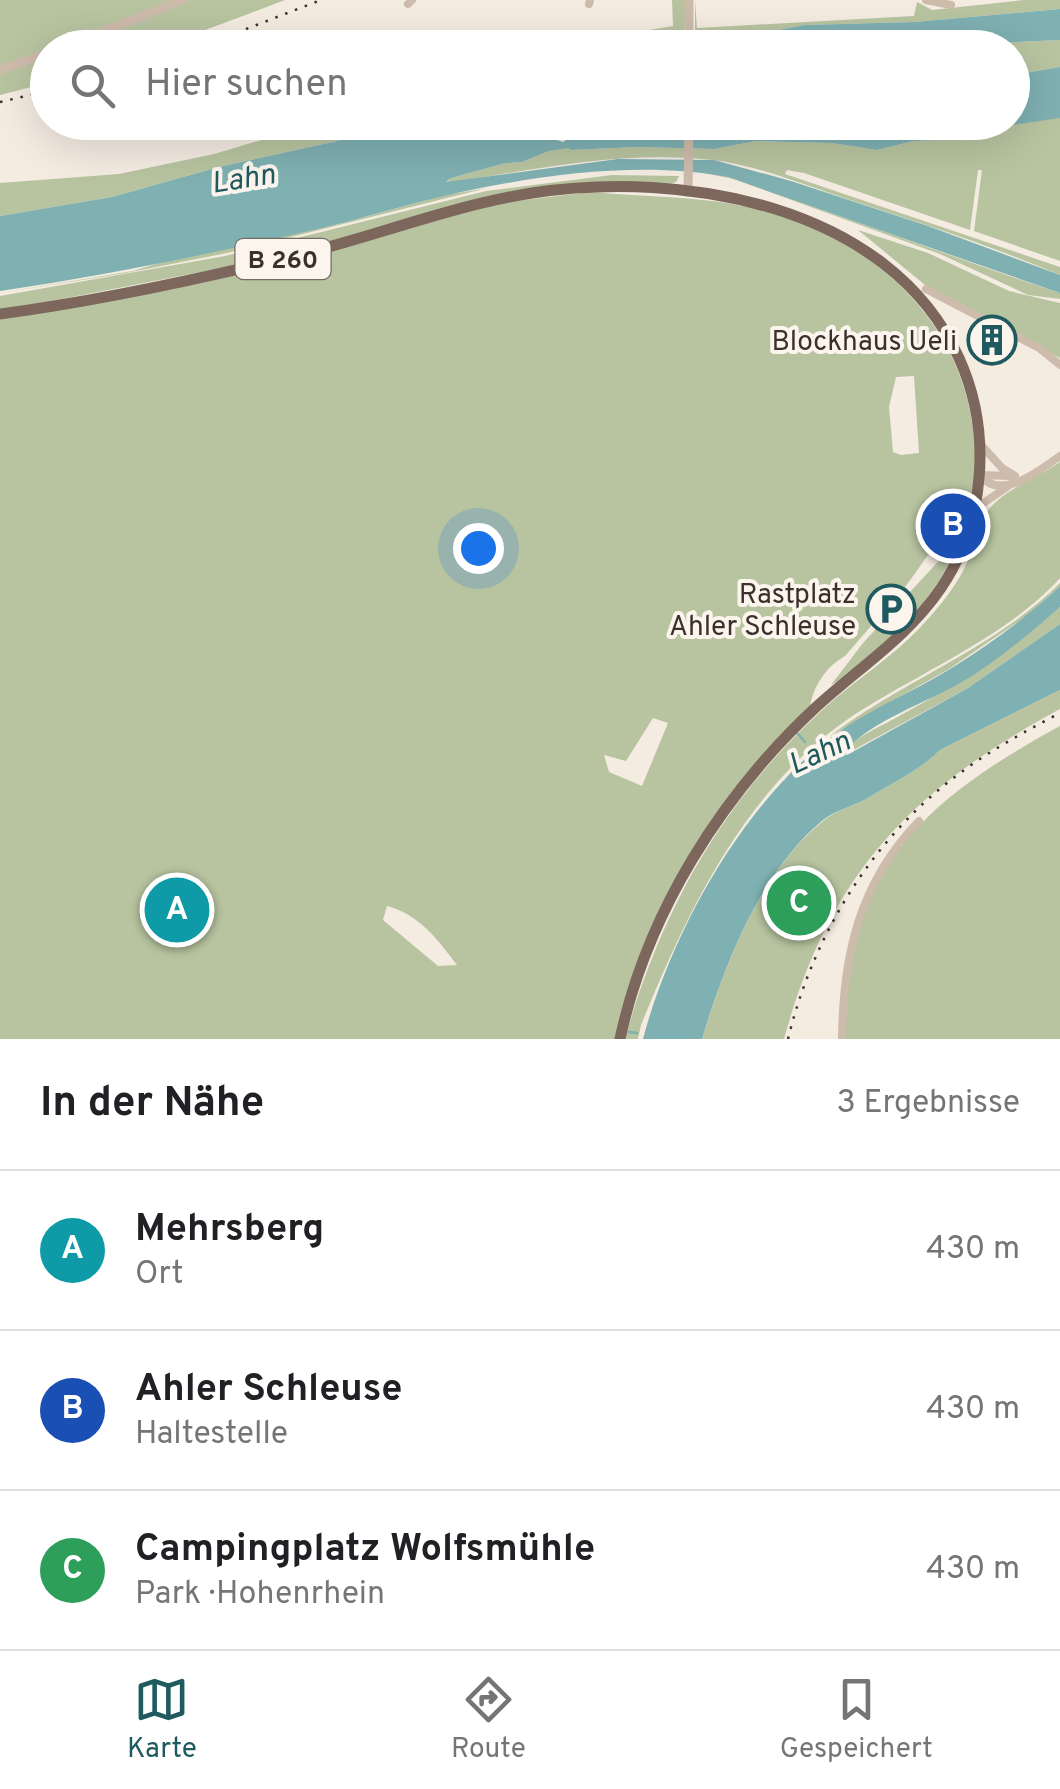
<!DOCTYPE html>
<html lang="de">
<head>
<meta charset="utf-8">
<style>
  :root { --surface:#fff; --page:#f2f2f2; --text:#202124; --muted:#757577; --line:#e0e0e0; --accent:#1f5a5e }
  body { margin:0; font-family:Overpass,sans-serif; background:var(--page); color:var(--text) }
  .you { position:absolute; left:478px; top:548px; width:35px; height:35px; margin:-25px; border:8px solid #fff; border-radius:50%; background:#1a73e8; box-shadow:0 0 0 15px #1a73e833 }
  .badge { display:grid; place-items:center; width:65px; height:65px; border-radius:50%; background:var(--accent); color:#fff; font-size:32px; font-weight:700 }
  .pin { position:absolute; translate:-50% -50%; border:5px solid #fff; box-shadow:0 2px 10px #0006 }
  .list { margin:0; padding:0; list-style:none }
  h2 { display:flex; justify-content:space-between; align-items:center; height:130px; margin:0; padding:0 40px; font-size:42px }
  h2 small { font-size:32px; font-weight:400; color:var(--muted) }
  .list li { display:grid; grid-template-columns:65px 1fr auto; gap:30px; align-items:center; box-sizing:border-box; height:160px; padding:0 40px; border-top:2px solid var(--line) }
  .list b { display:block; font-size:38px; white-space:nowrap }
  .list p { margin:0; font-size:32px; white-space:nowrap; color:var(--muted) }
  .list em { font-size:32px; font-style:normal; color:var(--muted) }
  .icon { flex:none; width:55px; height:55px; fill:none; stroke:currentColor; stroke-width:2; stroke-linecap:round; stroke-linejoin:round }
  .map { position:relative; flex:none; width:1060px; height:1039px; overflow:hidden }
  .search { position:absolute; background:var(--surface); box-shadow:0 10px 40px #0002; left:30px; right:30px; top:30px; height:110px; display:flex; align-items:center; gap:25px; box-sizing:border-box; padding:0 35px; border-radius:55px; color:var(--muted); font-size:38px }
  .sheet { height:610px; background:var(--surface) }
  nav { display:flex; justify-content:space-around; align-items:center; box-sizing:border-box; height:140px; border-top:2px solid var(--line); background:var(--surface); font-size:28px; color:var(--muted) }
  nav a { display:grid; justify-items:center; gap:5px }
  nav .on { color:var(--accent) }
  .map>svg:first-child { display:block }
  .green { fill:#b8c4a0; fill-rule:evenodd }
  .water { fill:#7fb0b2 }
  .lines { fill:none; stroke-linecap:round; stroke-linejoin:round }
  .stream { stroke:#7fb0b2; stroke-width:2.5 }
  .minor { stroke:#cdbbac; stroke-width:8 }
  .tertiary { stroke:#cdbbac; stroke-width:9 }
  .primary { stroke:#7d675c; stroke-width:11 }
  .rail { stroke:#3b302b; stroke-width:2.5; stroke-dasharray:2.5 8; stroke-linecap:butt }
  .labels { text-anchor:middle; stroke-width:8; stroke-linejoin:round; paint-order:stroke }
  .shield { fill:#fbf5ee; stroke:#756b66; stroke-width:2.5 }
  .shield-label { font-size:25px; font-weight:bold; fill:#3b302b }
  .poi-label { font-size:28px; fill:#3b302b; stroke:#fbf5ee; text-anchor:end }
  .water-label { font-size:30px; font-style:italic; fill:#1f5a5e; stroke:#fbf5ee }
</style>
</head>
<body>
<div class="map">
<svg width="1060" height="1039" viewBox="0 0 1060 1039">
  <rect width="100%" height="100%" fill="#f4ebe1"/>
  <path class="green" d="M 0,0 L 285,0 L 160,47 L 48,48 L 47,83 L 0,95 Z
    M 672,0 L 686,0 L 684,36 L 650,40 L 649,30 L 673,26 Z
    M 695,0 L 697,28 L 914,16 L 917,2 L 932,10 L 1024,0 L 1060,0 L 1060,9 L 914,22 L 804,25 L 768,32 L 695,34 Z
    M 1060,40 L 1060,67 L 1013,75 L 1012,48 L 893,48 Z
    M 1052,117 L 1060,118 L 1060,261 L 974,231 L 982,170 L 978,170 L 970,230 L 804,173 L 787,170 L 785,174 L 1060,267 L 1060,275 C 990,245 917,222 844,198 C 802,184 756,165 712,160 C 622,150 534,170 446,183 L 451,178 L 506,163 L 522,162 L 549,151 L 569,147 L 571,150 L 639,147 L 714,149 L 757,141 L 832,143 L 877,150 L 914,141 L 948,140 L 985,129 Z
    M 319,123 L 391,123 L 337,141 L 219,167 L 112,197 L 0,216 L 0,183 L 119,174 L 214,154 Z
    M 699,172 C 743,176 784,197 825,211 C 903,238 981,267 1060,293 L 1060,299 L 1028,295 L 940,254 L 734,179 Z
    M 612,175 L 679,176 L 676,182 L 669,184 L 585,183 L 262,260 L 0,311 L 0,296 L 225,256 L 486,191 Z
    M 487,188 L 227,253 L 126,273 L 0,293 L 133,271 L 168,260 L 339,224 L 441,196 Z
    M 590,192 C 646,197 703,196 757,209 C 850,230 938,297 965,391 C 975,426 981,477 967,511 C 962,524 945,533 936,544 C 925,558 916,573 905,587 C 885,610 865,633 845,656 C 827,666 814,685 810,706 L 735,787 L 692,850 L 616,1039 L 0,1039 L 0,318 L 53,310 L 497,203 ZM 914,376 L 919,453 L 901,455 L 893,452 L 889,407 L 896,377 ZM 653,718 L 668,723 L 642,786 L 609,772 L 604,755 L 626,761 ZM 387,906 C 420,915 437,939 457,965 L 438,966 L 383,920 Z
    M 858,230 L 928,253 L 1009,291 L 1060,303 L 1060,358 L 930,289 Z
    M 1060,462 L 1060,578 C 1012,632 926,670 865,708 C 750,778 690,905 641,1025 L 638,1039 L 625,1039 C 660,913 721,804 817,715 C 852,681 895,657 927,620 C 940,606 954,588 963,571 C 974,552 975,524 990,508 C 1008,487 1038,478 1060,462 Z
    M 958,540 C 945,590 875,663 831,685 L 863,643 Z
    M 1060,583 L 1060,586 L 1028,615 L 949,669 L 830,736 C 903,680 994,649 1060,583 Z
    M 1060,607 L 1060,624 L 968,688 L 844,755 C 849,740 877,728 892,720 C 953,687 1008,652 1060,607 Z
    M 1060,690 L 1060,709 C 912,789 830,873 784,1039 L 702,1039 C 726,963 759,873 823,821 C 837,809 856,806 871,796 C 894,782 920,770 940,750 Z
    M 1060,726 L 1060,1039 L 845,1039 C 845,871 921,802 1060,726 Z"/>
  <path class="water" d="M 1060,9 L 1060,40 L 893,48 L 596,48 L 703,33 L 768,32 L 804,25 L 914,22 Z
    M 1060,67 L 1060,118 L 985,129 L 948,140 L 914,141 L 877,150 L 832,143 L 757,141 L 714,149 L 639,147 L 571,150 L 568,148 L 549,151 L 522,162 L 506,163 L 451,178 L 446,182 L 618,159 L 714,160 L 791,181 L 928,226 L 1060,275 L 1060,293 L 728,177 C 637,160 529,176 440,197 C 400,206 361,219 322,228 C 215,253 109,275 0,291 L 0,216 L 112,197 L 219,167 L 337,141 L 391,123 L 559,123 L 549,133 L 554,139 L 563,142 L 572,136 L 576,139 L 592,135 L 580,122 L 612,127 L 611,123 L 630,127 L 619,123 L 632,123 L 636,127 L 648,126 L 640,122 L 1012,122 L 1013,75 Z
    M 1060,586 L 1060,607 C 1029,634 997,661 962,682 C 924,704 872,720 843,753 L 847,755 L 968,688 L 1060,624 L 1060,690 L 940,750 C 920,770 894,782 871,796 C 856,806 837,809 823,820 C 760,872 725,964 702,1039 L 643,1039 C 672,930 745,799 837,733 C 872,708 913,692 950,669 C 989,645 1027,617 1060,586 Z"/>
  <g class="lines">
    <path class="stream" d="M 798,734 L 805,742
      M 629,1032 L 637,1033"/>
    <path class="minor" d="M 926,0 L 951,5
      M 408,4 L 412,0
      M 589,4 L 590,0
      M 926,289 L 1039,348 L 1060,365
      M 982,446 L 1002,468 L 1015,476
      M 980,475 C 1000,502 1039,471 1060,456
      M 980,475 L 1010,476
      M 973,510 L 1007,487
      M 842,1039 C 843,955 859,883 919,821"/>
    <path class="tertiary" d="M 62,48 L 182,0
      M 689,48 L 689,0
      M 0,70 L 48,53
      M 688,192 L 689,122"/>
    <path class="primary" d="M 0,314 C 97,301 195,280 290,257 C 371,238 449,206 532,193 C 682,170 889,204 959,358 C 992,431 986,521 941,588 C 908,637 857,669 814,709 C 721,796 647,913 620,1039"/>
    <path class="rail" d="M 197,48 L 321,0
      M 0,102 L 48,91
      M 788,1039 C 814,932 876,832 967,768 C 996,747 1028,730 1060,713"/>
  </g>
  <defs>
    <g id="building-ring" transform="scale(2.5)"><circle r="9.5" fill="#fbf5ee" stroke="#1f5a5e" stroke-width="1.5"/><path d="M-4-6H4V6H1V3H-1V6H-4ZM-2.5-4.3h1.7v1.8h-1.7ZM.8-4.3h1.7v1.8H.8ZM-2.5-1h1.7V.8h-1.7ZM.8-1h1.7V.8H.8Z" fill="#1f5a5e"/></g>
    <g id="parking-ring" transform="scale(2.5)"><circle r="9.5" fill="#fbf5ee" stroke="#1f5a5e" stroke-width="1.5"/><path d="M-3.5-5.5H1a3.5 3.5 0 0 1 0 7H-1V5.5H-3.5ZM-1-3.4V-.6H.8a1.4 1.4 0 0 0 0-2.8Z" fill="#1f5a5e"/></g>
  </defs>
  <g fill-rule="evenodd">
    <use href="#building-ring" x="992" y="340"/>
    <use href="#parking-ring" x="891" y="609"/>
  </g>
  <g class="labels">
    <rect class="shield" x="235.5" y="239" width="95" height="40" rx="8"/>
    <g class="shield-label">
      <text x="283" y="268">B 260</text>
    </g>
    <g class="poi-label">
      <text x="957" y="350">Blockhaus Ueli</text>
      <text x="856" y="603">Rastplatz<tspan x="856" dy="32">Ahler Schleuse</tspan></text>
    </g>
    <g class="water-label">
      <text transform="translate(243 178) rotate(-9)" y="10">Lahn</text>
      <text transform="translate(819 752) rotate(-25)" y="10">Lahn</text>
    </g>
  </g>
</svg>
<div class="you"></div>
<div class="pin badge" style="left:177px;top:910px;background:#0f9aa8">A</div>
<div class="pin badge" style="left:953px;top:526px;background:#1a4fb4">B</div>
<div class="pin badge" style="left:799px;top:903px;background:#2e9e5b">C</div>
<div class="search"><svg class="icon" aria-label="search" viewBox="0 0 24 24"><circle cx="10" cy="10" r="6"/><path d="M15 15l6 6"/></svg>Hier suchen</div>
</div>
<section class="sheet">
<h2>In der Nähe<small>3 Ergebnisse</small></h2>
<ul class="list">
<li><span class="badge" style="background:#0f9aa8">A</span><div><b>Mehrsberg</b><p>Ort</p></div><em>430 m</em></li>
<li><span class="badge" style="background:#1a4fb4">B</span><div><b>Ahler Schleuse</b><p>Haltestelle</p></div><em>430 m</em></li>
<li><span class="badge" style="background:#2e9e5b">C</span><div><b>Campingplatz Wolfsmühle</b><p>Park · Hohenrhein</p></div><em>430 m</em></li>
</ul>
</section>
<nav>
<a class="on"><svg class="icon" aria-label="map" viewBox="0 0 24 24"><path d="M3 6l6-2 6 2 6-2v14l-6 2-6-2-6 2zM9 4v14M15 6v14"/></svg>Karte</a>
<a><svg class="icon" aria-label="directions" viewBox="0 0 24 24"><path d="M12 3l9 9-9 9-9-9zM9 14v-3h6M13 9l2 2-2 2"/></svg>Route</a>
<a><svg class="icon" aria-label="saved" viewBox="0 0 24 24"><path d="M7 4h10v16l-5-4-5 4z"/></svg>Gespeichert</a>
</nav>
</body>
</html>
